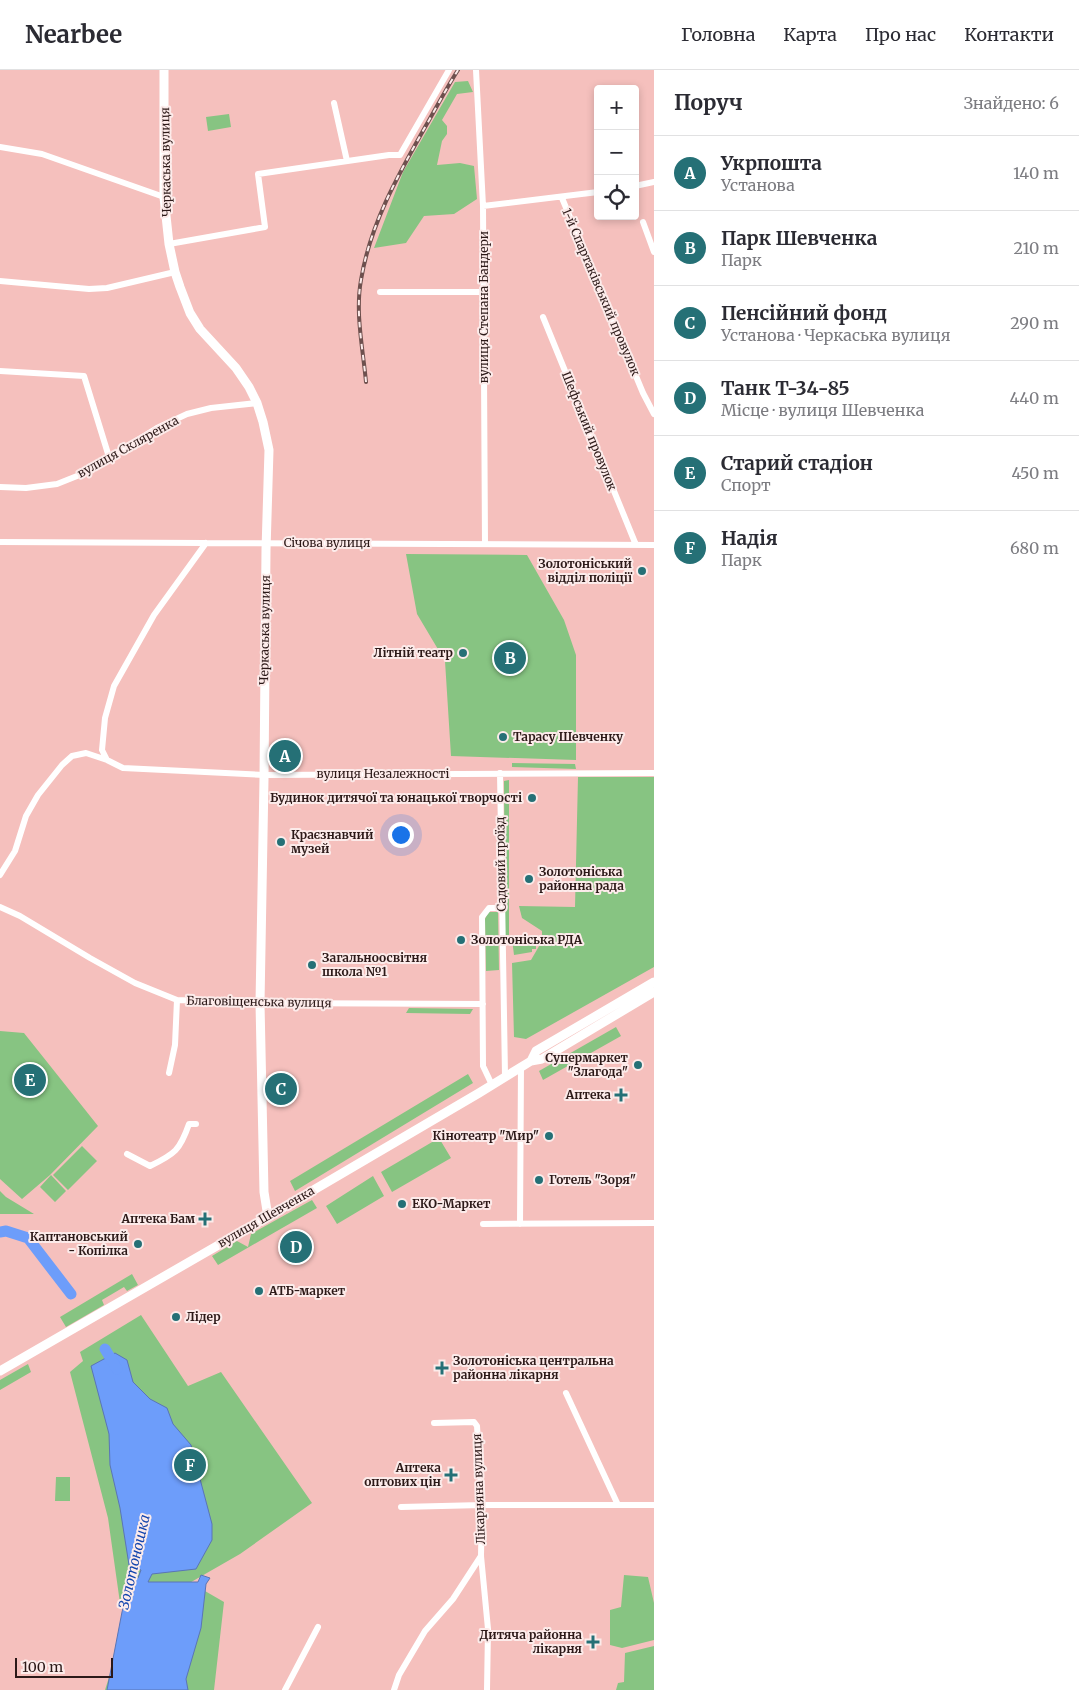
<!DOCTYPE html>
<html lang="uk">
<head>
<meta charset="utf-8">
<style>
  :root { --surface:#fff; --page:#f7f7f7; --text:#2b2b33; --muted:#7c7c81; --line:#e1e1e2; --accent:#257076 }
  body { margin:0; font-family:Merriweather,serif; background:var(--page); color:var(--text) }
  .controls { position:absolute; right:15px; top:15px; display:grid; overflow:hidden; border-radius:5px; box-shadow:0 2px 8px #0003 }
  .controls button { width:45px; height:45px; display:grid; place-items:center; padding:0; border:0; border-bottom:1px solid var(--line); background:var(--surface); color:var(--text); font:25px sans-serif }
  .scale { position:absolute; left:15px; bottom:12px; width:98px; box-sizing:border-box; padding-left:5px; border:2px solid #2c1918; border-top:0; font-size:14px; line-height:18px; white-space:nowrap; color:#2c1918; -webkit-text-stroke:4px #fcebea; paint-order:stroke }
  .you { position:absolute; left:400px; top:764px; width:18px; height:18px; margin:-12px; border:4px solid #fff; border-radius:50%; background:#1a73e8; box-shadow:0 0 0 8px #1a73e833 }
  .badge { display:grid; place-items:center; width:32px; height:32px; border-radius:50%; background:var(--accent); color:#fff; font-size:16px; font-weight:700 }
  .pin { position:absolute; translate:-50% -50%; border:2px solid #fff; box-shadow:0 1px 5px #0006 }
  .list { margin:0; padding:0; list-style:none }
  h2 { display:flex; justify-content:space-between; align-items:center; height:65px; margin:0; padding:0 20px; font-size:21px }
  h2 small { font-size:16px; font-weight:400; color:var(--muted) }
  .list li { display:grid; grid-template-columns:32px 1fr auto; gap:15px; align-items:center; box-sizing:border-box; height:75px; padding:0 20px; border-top:1px solid var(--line) }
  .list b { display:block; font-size:19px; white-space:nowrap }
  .list p { margin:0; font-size:16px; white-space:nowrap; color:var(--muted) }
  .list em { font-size:16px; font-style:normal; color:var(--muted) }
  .icon { flex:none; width:28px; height:28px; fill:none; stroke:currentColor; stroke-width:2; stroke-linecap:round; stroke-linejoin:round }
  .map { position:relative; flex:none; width:654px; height:1620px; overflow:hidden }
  header { display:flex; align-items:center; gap:30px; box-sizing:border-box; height:70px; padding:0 25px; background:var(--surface); border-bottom:1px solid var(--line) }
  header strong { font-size:24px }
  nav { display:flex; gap:28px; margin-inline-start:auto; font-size:18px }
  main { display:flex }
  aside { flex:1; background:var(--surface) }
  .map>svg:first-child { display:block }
  .green { fill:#87c482 }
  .water { fill:#6d9dfa; stroke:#5a75b6 }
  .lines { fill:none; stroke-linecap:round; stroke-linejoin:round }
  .river { stroke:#6d9dfa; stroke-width:11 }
  .street { stroke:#fff; stroke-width:6 }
  .secondary { stroke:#fff; stroke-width:9 }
  .rail-casing { stroke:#6e504e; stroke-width:4 }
  .rail { stroke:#fcebea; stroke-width:2; stroke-dasharray:5.5; stroke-linecap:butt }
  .poi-dot { fill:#257076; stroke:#fcebea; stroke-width:2 }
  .labels { text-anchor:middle; stroke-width:4; stroke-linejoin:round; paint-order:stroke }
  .street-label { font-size:12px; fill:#2c1918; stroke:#fcebea }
  .poi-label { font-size:12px; font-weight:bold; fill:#2c1918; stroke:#fcebea; text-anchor:end }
  .water-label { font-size:14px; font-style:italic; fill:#1244ad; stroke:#fcebea }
</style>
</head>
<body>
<header>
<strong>Nearbee</strong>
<nav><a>Головна</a><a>Карта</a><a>Про нас</a><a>Контакти</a></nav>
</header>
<main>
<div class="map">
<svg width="654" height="1620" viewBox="0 0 654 1620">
  <rect width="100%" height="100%" fill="#f5c0bd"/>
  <path class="green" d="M 468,11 L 473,22 L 457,24 L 442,50 L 447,56 L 447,64 L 442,71 L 437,95 L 460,93 L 474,96 L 477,129 L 454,144 L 424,146 L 406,173 L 374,178 L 403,102 L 455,12 Z
    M 229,44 L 231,57 L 208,61 L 206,47 Z
    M 406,484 L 527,485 L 564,550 L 576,585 L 576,690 L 451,686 L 445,591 L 417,544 Z
    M 512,693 L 575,694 L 576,699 L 512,697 Z
    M 578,707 L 654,707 L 654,897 L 526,969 L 514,967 L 512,893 L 531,890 L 542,871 L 542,861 L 522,848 L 519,836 L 575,837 Z
    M 509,710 L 509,865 L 505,865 L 504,711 Z
    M 488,842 L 498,842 L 499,900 L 486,901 L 485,849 Z
    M 538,867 L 538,874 L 536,874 L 536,879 L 532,879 L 532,882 L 514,885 L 512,869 Z
    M 409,938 L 473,939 L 470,944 L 406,943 Z
    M 616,957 L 621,966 L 543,1010 L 539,1001 Z
    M 0,961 L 24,963 L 98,1056 L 50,1105 L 22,1129 L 0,1109 Z
    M 468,1004 L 473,1013 L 295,1121 L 290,1111 Z
    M 439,1068 L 451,1088 L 392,1122 L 381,1102 Z
    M 82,1076 L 97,1091 L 68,1120 L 53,1105 Z
    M 51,1105 L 66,1121 L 55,1132 L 40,1117 Z
    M 373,1106 L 384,1126 L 337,1154 L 326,1136 Z
    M 0,1121 L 6,1127 L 34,1144 L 0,1144 Z
    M 312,1130 L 317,1138 L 218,1195 L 212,1186 L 237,1171 L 248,1177 L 251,1164 Z
    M 132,1204 L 138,1215 L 127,1221 L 124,1217 L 102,1230 L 104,1235 L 66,1257 L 60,1247 Z
    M 141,1245 L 188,1316 L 221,1302 L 312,1433 L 240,1484 L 186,1515 L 120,1533 L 108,1448 L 70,1302 L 83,1291 L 80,1282 Z
    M 28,1294 L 31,1302 L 0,1320 L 0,1310 Z
    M 56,1407 L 70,1407 L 70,1431 L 55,1431 Z
    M 624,1505 L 648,1507 L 654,1533 L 654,1570 L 622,1578 L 610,1575 L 610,1540 L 621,1537 Z
    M 184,1521 L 205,1521 L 224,1532 L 214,1620 L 105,1620 L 121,1569 Z
    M 654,1576 L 654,1620 L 616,1620 L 618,1613 L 624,1612 L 625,1583 Z"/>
  <path class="water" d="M 115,1283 L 127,1290 L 133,1312 L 150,1329 L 167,1338 L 173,1354 L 191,1375 L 212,1454 L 212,1470 L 196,1499 L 152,1504 L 148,1512 L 198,1512 L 201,1505 L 210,1508 L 206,1514 L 201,1558 L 186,1609 L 188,1620 L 107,1620 L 122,1542 L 129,1516 L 138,1508 L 141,1500 L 129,1495 L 120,1438 L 110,1395 L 109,1364 L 91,1296 Z"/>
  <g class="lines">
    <path class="river" d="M 0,1162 L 6,1161 L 28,1168 L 71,1224
      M 105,1279 L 117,1299"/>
    <path class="street" d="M 476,0 L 483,136 L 485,474
      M 334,33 L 347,91
      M 0,77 L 42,84 L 164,127
      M 635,116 L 654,112
      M 562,128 L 643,323 L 654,344
      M 483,136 L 598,122
      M 643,152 L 654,182
      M 169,174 L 265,157 L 258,104 L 389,85 L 400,85 L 449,0
      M 0,211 L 89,219 L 107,218 L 175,202
      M 380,222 L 484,222
      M 543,247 L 636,475
      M 0,301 L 84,306 L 109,387
      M 0,417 L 26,418 L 57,414 L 82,404 L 157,358 L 187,344 L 211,338 L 257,333
      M 0,472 L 654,475
      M 107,690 L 102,680 L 105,648 L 114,616 L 154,545 L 206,473
      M 500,703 L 505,1006
      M 0,805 L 15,781 L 26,746 L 38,725 L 62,695 L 72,686 L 86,683 L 107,690 L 123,698 L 264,705 L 654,703
      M 0,837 L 20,846 L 90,888 L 135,913 L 177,930 L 253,933 L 483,934
      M 169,1003 L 175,975 L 177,930
      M 492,1015 L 483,996 L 482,847 L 489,838 L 502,838
      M 127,1084 L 150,1096 C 175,1084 180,1080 189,1054 L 196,1054
      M 483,1154 L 654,1153
      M 520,1154 L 521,996
      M 566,1323 L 618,1435
      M 434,1353 L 474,1352 L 477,1356 L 482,1435 L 481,1486 L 488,1559 L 487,1620
      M 401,1437 L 482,1435 L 654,1435
      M 285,1620 L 318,1557
      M 394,1620 L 399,1605 L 425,1561 L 453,1529 L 481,1486"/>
    <path class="secondary" d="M 164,0 L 164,127 L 169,174 L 175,202 L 180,217 L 190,243 L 200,259 L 236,298 L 249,317 L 257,333 L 263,352 L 269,380 L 266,480 L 264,709 L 260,933 L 264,1122 L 268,1147
      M 531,991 L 536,981 L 654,912
      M 0,1301 L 300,1128 L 479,1023 L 531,991 L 542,989 L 654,922"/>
    <g class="rail-casing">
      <path id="rail" d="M 366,312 C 363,279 355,243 361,210 C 370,155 397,107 424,59 C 435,40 446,19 458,0"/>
    </g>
    <use href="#rail" class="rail"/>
  </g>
  <g class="poi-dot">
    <circle cx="642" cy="501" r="5"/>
    <circle cx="463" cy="583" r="5"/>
    <circle cx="503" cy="667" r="5"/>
    <circle cx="532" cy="728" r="5"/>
    <circle cx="281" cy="772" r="5"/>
    <circle cx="529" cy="809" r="5"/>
    <circle cx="461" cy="870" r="5"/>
    <circle cx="312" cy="895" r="5"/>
    <circle cx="638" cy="995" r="5"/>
    <path d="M618.5 1017.5h5v5h5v5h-5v5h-5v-5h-5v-5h5z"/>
    <circle cx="549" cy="1066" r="5"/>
    <circle cx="539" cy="1110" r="5"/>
    <circle cx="402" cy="1134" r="5"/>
    <path d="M202.5 1141.5h5v5h5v5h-5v5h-5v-5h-5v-5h5z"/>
    <circle cx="138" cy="1174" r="5"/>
    <circle cx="259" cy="1221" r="5"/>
    <circle cx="176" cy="1247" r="5"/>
    <path d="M439.5 1290.5h5v5h5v5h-5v5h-5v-5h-5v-5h5z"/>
    <path d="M448.5 1397.5h5v5h5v5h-5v5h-5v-5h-5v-5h5z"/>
    <path d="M590.5 1564.5h5v5h5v5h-5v5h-5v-5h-5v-5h5z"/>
  </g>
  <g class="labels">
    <g class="street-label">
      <text transform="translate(166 92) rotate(-91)" y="4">Черкаська вулиця</text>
      <text transform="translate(601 222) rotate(67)" y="4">1-й Спартаківський провулок</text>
      <text transform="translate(484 237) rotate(-90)" y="4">вулиця Степана Бандери</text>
      <text transform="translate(589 361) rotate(68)" y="4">Шефський провулок</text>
      <text transform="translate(128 377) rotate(-29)" y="4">вулиця Скляренка</text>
      <text x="327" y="477">Січова вулиця</text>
      <text transform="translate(265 560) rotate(-89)" y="4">Черкаська вулиця</text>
      <text x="383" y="708">вулиця Незалежності</text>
      <text transform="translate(501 794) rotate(-91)" y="4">Садовий проїзд</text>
      <text transform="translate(259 932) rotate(1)" y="4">Благовіщенська вулиця</text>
      <text transform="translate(266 1147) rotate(-30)" y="4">вулиця Шевченка</text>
      <text transform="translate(479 1419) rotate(-92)" y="4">Лікарняна вулиця</text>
    </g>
    <g class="poi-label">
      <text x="632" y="498">Золотоніський<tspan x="632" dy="14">відділ поліції</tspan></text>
      <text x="453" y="587">Літній театр</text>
      <text x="513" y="671" text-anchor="start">Тарасу Шевченку</text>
      <text x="522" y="732">Будинок дитячої та юнацької творчості</text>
      <text x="291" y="769" text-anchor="start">Краєзнавчий<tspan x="291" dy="14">музей</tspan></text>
      <text x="539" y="806" text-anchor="start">Золотоніська<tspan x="539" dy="14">районна рада</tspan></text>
      <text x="471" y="874" text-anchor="start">Золотоніська РДА</text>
      <text x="322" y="892" text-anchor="start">Загальноосвітня<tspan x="322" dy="14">школа №1</tspan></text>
      <text x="628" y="992">Супермаркет<tspan x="628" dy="14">"Злагода"</tspan></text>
      <text x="611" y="1029">Аптека</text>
      <text x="539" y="1070">Кінотеатр "Мир"</text>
      <text x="549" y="1114" text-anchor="start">Готель "Зоря"</text>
      <text x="412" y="1138" text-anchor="start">ЕКО-Маркет</text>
      <text x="195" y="1153">Аптека Бам</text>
      <text x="128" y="1171">Каптановський<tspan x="128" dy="14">- Копілка</tspan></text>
      <text x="269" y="1225" text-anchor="start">АТБ-маркет</text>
      <text x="186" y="1251" text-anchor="start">Лідер</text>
      <text x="453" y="1295" text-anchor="start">Золотоніська центральна<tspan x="453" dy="14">районна лікарня</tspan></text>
      <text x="441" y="1402">Аптека<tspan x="441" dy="14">оптових цін</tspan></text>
      <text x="582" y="1569">Дитяча районна<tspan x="582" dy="14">лікарня</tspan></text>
    </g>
    <g class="water-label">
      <text transform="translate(134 1492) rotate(-77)" y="5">Золотоношка</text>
    </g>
  </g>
</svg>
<div class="controls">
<button>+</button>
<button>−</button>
<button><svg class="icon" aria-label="locate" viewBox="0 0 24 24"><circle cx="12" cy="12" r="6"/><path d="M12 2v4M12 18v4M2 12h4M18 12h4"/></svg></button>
</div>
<div class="scale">100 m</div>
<div class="you"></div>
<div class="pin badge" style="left:285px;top:686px">A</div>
<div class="pin badge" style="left:510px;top:588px">B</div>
<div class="pin badge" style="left:281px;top:1019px">C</div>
<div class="pin badge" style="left:296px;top:1177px">D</div>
<div class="pin badge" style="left:30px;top:1010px">E</div>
<div class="pin badge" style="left:190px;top:1395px">F</div>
</div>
<aside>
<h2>Поруч<small>Знайдено: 6</small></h2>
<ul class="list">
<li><span class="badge">A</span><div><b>Укрпошта</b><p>Установа</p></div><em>140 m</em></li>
<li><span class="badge">B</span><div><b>Парк Шевченка</b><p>Парк</p></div><em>210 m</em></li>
<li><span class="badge">C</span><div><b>Пенсійний фонд</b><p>Установа · Черкаська вулиця</p></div><em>290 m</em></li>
<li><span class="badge">D</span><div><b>Танк Т-34-85</b><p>Місце · вулиця Шевченка</p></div><em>440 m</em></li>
<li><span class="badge">E</span><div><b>Старий стадіон</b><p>Спорт</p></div><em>450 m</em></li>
<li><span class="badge">F</span><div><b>Надія</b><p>Парк</p></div><em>680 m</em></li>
</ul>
</aside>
</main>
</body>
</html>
